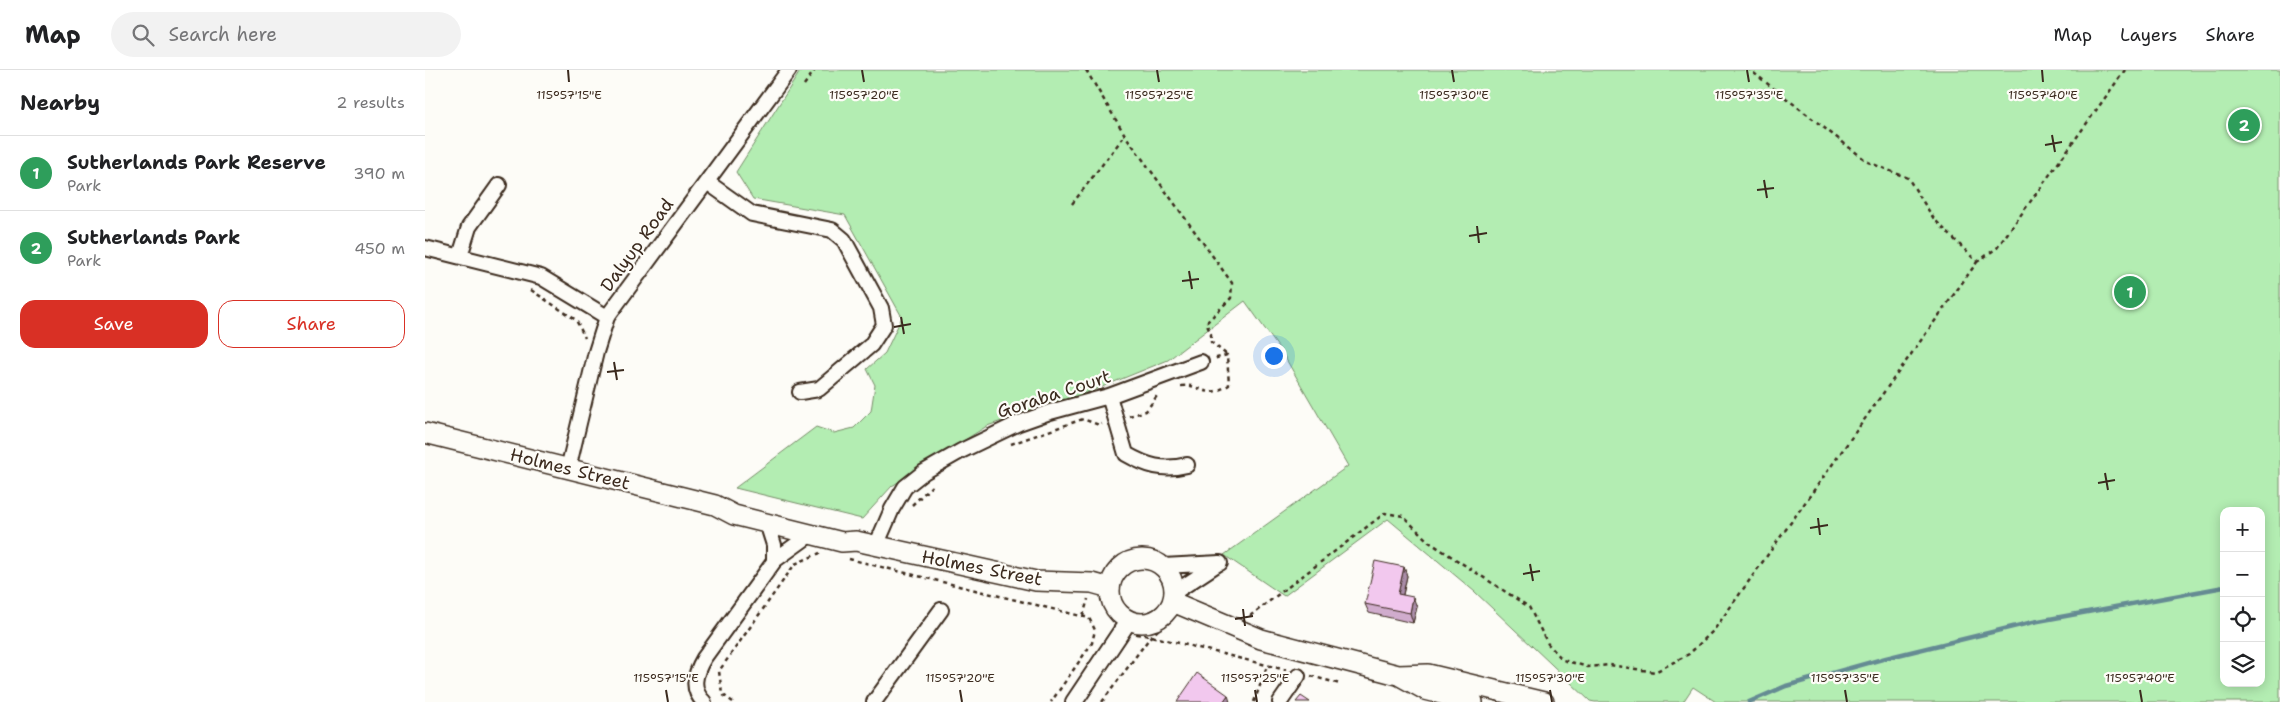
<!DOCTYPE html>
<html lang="en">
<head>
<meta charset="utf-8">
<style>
  :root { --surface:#fff; --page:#f2f2f2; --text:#202124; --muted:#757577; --line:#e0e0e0; --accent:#d93025 }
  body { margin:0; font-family:"Shantell Sans",sans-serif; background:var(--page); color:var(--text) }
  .controls { position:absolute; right:15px; bottom:15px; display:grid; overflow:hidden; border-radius:10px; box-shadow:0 2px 12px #0003 }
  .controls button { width:45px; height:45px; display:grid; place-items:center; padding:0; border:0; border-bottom:1px solid var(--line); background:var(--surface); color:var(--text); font:25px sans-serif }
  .you { position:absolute; left:848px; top:285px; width:18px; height:18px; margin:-12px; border:4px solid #fff; border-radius:50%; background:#1a73e8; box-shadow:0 0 0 8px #1a73e833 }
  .badge { display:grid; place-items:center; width:32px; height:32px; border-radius:50%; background:var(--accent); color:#fff; font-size:16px; font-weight:700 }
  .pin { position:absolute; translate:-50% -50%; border:2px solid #fff; box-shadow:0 1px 5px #0006 }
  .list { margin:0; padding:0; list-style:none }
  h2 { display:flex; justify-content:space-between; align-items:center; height:65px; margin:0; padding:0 20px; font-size:21px }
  h2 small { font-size:16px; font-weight:400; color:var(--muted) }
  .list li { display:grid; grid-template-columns:32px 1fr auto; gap:15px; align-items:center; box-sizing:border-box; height:75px; padding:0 20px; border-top:1px solid var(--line) }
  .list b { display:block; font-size:19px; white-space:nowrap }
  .list p { margin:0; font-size:16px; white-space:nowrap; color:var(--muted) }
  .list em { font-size:16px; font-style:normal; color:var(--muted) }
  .actions { display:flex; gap:10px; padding:15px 20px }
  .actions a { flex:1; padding:11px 0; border:1px solid var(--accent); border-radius:15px; text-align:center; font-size:18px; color:var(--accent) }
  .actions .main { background:var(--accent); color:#fff }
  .icon { flex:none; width:28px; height:28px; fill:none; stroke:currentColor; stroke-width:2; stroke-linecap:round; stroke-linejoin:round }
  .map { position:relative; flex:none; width:1855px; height:632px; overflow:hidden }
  header { display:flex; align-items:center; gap:30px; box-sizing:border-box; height:70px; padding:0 25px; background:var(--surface); border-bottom:1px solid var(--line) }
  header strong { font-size:24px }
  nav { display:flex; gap:28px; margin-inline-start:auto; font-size:18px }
  .search { width:350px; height:45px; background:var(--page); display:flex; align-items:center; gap:12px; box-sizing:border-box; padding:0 18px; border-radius:28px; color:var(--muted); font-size:19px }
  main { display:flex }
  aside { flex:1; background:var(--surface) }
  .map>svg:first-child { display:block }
  .green { fill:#b3edb2; stroke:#778c68; fill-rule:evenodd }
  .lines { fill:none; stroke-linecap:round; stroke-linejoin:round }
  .stream { stroke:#658b93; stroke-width:4.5 }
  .minor-casing { stroke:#3b2a1e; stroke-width:18 }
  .tertiary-casing { stroke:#3b2a1e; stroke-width:20 }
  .secondary-casing { stroke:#3b2a1e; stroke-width:22 }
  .path { stroke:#3b2a1e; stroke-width:2.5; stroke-dasharray:4 4; stroke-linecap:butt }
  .minor { stroke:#fdfcf7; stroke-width:14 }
  .tertiary { stroke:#fdfcf7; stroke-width:16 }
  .secondary { stroke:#fdfcf7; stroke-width:19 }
  .wall { fill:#d0accd; stroke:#3b2a1e }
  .shaded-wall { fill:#a98ca7; stroke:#3b2a1e }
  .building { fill:#f2c8ee; stroke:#3b2a1e }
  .ticks { fill:none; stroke:#3b2a1e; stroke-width:2 }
  .labels { text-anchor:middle; stroke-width:4.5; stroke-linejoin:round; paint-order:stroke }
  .street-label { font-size:18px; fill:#3b2a1e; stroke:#fdfcf7 }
  .ticks-label { font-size:12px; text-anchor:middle; fill:#3b2a1e; stroke:#fdfcf7; stroke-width:4.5; stroke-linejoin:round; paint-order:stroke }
</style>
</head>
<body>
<header>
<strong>Map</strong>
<div class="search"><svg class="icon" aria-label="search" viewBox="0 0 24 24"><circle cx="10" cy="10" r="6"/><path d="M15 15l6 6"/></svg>Search here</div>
<nav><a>Map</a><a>Layers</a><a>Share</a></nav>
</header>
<main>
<aside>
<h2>Nearby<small>2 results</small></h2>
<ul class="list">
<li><span class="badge" style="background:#2e9e5b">1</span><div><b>Sutherlands Park Reserve</b><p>Park</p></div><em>390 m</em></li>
<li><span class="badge" style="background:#2e9e5b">2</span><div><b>Sutherlands Park</b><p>Park</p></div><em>450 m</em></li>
</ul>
<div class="actions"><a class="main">Save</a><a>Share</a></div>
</aside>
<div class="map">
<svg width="1855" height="632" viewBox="0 0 1855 632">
  <rect width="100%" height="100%" fill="#fdfcf7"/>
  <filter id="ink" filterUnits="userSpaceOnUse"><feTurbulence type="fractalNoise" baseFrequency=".02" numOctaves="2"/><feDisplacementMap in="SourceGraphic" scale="10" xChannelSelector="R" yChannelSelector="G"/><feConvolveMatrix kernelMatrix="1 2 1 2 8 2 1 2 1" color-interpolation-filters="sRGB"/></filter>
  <g filter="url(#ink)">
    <path class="green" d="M 376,0 L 1855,0 L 1855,632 L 1291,632 L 1268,617 L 1258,632 L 1170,632 L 1165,631 L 1050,522 L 963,449 L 859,526 L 799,485 L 923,396 L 858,284 L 820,231 L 743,290 L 672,319 L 562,356 L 467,416 L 437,449 L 310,418 L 391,357 L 409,363 L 429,358 L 446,341 L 450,315 L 442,299 L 460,283 L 477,247 L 420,145 L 328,129 L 311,102 ZM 1799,441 L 1836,441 L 1836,613 L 1799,613 Z"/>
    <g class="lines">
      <path class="stream" d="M 1324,632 L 1361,616 L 1461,588 L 1608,552 L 1799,517"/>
      <g class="minor-casing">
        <path id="minor" d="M 282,112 L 327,144 L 407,160 L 419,170 L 456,238 L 459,255 L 446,275 L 394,319 L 375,322
          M 0,178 L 116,207 L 182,247
          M 35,186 L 44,157 L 74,115
          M 684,326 L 701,384 C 722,396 738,401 762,395
          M 143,399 L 171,282 L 182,247 L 364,0
          M 342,453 L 349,475 L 349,491
          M 451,476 L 467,439 L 480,417 L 499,402 L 536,381 L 594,353 L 625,342 L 684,326 L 776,292
          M 738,496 L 795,493
          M 750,522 L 794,493
          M 279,632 C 265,619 270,603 279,588 L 350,490 L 386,464
          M 449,632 L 516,540
          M 855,632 L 873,606"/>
      </g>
      <g class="tertiary-casing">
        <path id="tertiary" d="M 649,632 L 704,550"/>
      </g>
      <g class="secondary-casing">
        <path id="secondary" d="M 0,363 L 290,435 L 309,445 L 417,472 L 431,471 L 611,511 L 667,513 L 685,518
          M685 521a32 32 0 1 1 64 0a32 32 0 1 1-64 0Z
          M 748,532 L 836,569 L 973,605 L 1000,620 L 1048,632
          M 973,605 L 1003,604 L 1119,632"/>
      </g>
      <path class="path" d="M 661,0 L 700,65 L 807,213 L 806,228 L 781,253 L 786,264 L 786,272 L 802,285
        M 379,15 L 390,0
        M 647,134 L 700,65
        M 1552,192 L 1572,178 L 1700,0
        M 106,220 L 151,250 L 160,268
        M 756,316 C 778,313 777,331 804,315 L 802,285 L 788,289
        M 704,346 L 721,341 L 734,323
        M 586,374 L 658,349 L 674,355 L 677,354
        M 487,435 L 508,415
        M 424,489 L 664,548 L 670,560 L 667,573 L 626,632
        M 658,546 L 663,529
        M 825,546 L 960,443 L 978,446 L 1004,472 L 1104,537 L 1123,574 L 1138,590 L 1163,597 L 1185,595 L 1230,602 L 1264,584 L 1289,560 L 1552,192 L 1509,149 L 1483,108 L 1443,92 L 1325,0
        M 711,564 L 726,566 L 861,600
        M 886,606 L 915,614
        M 308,632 L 297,624 L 294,601 L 370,494 L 395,483
        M 677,632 L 726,566 L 746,549
        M 829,632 L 842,596"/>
      <use href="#minor" class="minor"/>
      <use href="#tertiary" class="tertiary"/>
      <use href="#secondary" class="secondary"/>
    </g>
    <path class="wall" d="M 979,497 L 982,506 L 978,525 L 992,537 L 988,553 L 944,543 L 940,534 Z"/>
    <path class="shaded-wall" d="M 979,497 L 982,506 L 976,533 L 973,524 Z
      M 988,527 L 992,537 L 988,553 L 985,543 Z
      M 803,625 L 805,632 L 798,632 Z"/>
    <path class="building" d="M 950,491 L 979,497 L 973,524 L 988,527 L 985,543 L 940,534 Z
      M 772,603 L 803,625 L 798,632 L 752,632 Z
      M 876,626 L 885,632 L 871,632 Z"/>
  </g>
  <path class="ticks" d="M 143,0 L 144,12M 437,0 L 439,12M 732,0 L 734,12M 1027,0 L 1029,12M 1322,0 L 1324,12M 1617,0 L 1618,12M 1627,65 L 1630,82M 1620,75 L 1637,72M 1339,110 L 1342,128M 1332,120 L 1349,118M 1052,156 L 1054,173M 1044,166 L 1062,163M 764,201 L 767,219M 757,211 L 774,209M 476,247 L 479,264M 469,257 L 486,254M 189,292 L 192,310M 182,302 L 199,300M 1680,403 L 1683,420M 1673,413 L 1690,410M 1393,448 L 1395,465M 1385,458 L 1403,455M 1105,494 L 1108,511M 1098,504 L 1115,501M 818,539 L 820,556M 810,549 L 828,546M 241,620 L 243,632M 535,620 L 537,632M 830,620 L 832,632M 1125,620 L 1127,632M 1420,620 L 1422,632M 1715,620 L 1717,632"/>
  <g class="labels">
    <g class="street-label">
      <text transform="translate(212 175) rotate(-54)" y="6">Dalyup Road</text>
      <text transform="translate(629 324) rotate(-18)" y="6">Goraba Court</text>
      <text transform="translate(145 399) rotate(14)" y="6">Holmes Street</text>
      <text transform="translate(557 498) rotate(11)" y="6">Holmes Street</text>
    </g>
  </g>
  <g class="ticks-label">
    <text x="144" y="29">115°57'15"E</text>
    <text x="439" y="29">115°57'20"E</text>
    <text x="734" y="29">115°57'25"E</text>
    <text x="1029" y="29">115°57'30"E</text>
    <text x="1324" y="29">115°57'35"E</text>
    <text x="1618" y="29">115°57'40"E</text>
    <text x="241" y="612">115°57'15"E</text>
    <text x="535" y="612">115°57'20"E</text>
    <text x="830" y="612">115°57'25"E</text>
    <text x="1125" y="612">115°57'30"E</text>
    <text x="1420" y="612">115°57'35"E</text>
    <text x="1715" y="612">115°57'40"E</text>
  </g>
</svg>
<div class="controls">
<button>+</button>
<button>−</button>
<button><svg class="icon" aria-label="locate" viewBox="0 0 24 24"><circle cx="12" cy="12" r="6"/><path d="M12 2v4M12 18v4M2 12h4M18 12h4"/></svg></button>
<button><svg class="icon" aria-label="layers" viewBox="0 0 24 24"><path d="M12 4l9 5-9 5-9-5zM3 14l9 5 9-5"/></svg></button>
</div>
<div class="you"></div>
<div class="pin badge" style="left:1705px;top:222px;background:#2e9e5b">1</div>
<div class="pin badge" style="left:1819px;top:55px;background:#2e9e5b">2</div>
</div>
</main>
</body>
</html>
